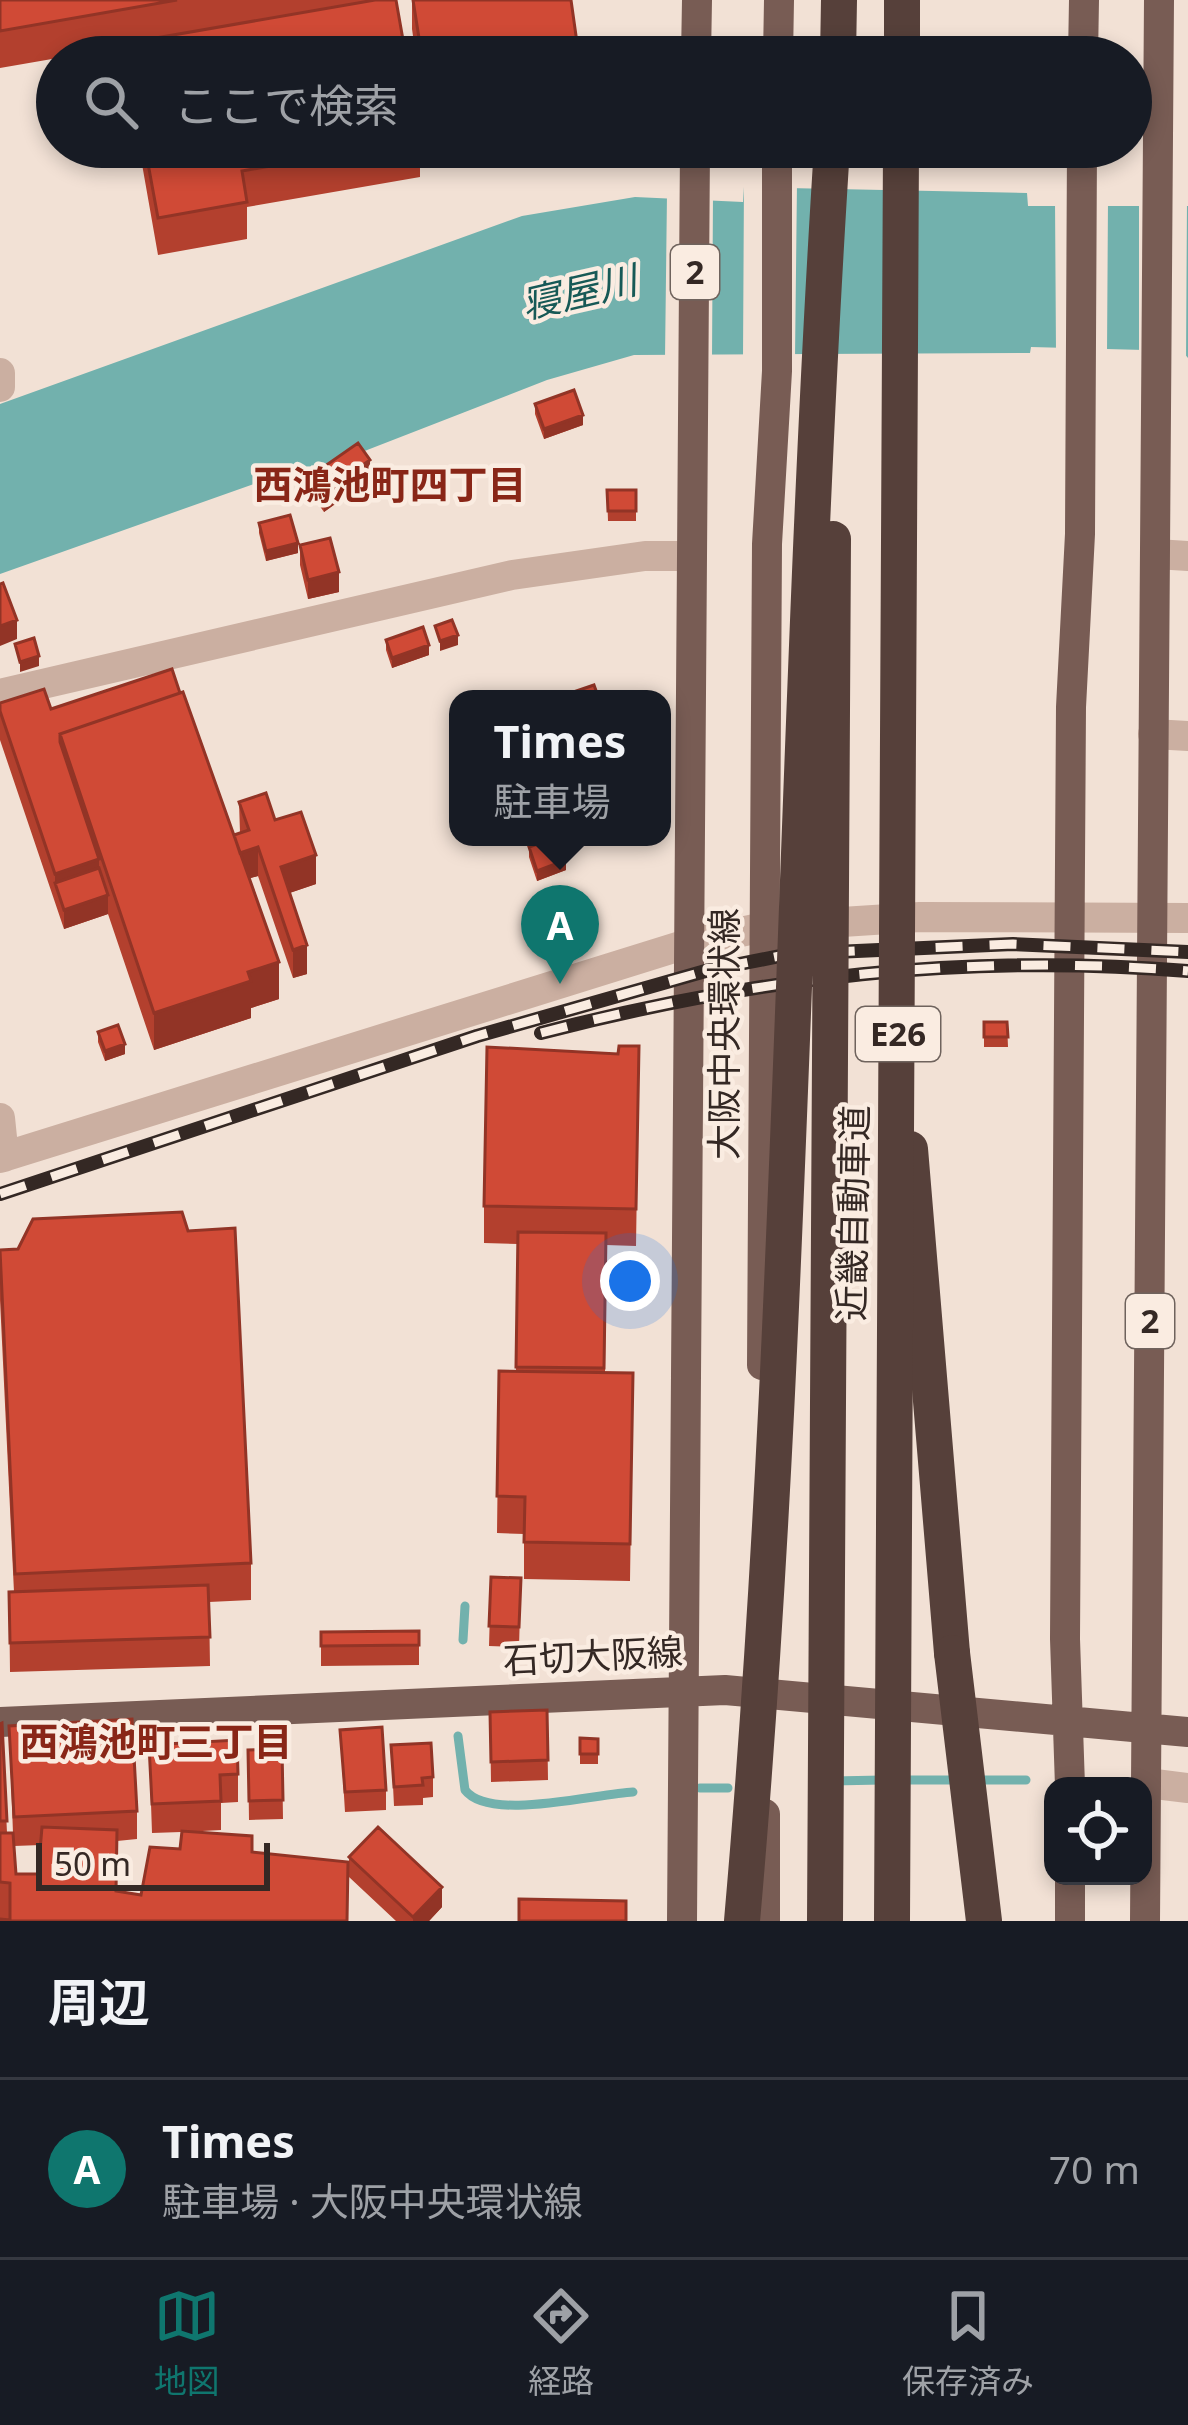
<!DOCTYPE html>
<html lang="ja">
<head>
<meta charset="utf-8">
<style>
  :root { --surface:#171b24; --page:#20242c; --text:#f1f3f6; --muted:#9ea1a6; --line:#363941; --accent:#0f766e }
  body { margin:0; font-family:"Noto Sans","Noto Sans JP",sans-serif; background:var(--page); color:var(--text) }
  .controls { position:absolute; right:36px; bottom:36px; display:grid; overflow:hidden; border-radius:24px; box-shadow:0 6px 18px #0003 }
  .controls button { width:108px; height:108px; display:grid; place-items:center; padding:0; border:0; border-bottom:3px solid var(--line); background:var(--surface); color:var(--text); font:60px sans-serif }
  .scale { position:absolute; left:36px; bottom:30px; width:234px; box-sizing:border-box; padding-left:12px; border:6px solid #342824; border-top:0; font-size:33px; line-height:42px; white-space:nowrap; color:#342824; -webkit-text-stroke:9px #faece1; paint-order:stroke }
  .you { position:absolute; left:630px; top:1281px; width:42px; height:42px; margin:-30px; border:9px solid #fff; border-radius:50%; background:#1a73e8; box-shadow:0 0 0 18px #1a73e833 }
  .badge { display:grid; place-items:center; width:78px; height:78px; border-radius:50%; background:var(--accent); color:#fff; font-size:39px; font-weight:700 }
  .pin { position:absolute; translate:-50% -99px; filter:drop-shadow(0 3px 6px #0008) }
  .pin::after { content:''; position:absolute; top:63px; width:42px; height:36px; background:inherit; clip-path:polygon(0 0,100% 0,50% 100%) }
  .popup { position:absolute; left:449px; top:690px; width:222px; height:156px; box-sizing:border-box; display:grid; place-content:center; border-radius:24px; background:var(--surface); filter:drop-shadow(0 3px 9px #0005); font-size:39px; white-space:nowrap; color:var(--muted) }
  .popup b { font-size:45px; color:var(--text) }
  .popup::after { content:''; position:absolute; left:50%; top:100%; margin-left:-24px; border:24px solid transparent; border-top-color:var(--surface) }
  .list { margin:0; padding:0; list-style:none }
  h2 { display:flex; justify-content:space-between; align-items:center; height:156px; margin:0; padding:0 48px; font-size:51px }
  h2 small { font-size:39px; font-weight:400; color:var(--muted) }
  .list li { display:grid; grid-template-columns:78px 1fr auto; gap:36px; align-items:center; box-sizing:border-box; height:180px; padding:0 48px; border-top:3px solid var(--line) }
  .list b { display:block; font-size:45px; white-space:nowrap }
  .list p { margin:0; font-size:39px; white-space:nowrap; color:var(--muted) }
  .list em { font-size:39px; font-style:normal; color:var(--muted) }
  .icon { flex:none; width:66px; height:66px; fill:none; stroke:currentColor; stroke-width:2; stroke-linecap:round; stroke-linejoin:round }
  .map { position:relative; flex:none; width:1188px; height:1921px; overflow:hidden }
  .search { position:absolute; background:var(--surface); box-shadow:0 6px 18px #0003; left:36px; right:36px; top:36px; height:132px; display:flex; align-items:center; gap:30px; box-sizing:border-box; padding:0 42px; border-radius:66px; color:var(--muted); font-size:45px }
  .sheet { height:336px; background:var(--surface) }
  nav { display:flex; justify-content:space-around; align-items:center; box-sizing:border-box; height:168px; border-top:3px solid var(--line); background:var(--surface); font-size:33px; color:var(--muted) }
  nav a { display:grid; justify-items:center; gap:6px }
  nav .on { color:var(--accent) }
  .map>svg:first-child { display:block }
  .water { fill:#72b1ad }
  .pier { fill:#f2e1d5 }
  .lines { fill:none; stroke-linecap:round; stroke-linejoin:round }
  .stream { stroke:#72b1ad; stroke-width:9 }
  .minor { stroke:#cbafa1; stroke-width:30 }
  .major { stroke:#785c54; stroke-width:30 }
  .highway { stroke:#56403a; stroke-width:36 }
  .rail-casing { stroke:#342824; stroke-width:14 }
  .rail { stroke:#faece1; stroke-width:9; stroke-dasharray:27; stroke-linecap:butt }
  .highway-bridge { stroke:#56403a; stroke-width:36 }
  .wall { fill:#b3402e; fill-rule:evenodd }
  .shaded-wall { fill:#923426 }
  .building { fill:#d04a36; stroke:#923426; stroke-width:3 }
  .labels { text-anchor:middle; stroke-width:9; stroke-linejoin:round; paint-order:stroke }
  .shield { fill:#faece1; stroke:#6f635d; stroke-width:3 }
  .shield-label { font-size:33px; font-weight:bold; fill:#342824 }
  .street-label { font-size:36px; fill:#342824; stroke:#faece1 }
  .water-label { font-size:39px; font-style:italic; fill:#175956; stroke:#faece1 }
  .neighbourhood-label { font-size:39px; font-weight:bold; fill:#892617; stroke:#faece1 }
</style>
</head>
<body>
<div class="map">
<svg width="1188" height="1921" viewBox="0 0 1188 1921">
  <rect width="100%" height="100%" fill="#f2e1d5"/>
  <path class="water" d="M 744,187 L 1027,193 L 1028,206 L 1188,206 L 1188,358 L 1182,351 L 1031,347 L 1030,353 L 634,355 L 547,380 L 362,452 L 355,463 L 309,495 L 300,482 L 265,480 L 0,574 L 0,404 L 522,216 L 635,197 L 743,202 Z"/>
  <path class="pier" d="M 744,181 L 797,183 L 795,358 L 743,358 Z
    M 667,194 L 713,195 L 712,358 L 665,359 Z
    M 1055,200 L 1108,200 L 1107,354 L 1056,352 Z
    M 1139,200 L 1187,200 L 1186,364 L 1177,356 L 1139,355 Z"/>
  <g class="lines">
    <path class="stream" d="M 463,1640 L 465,1606
      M 458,1736 L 465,1790 C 489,1822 594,1794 633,1792
      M 899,1780 L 960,1780
      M 977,1780 L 1026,1780
      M 833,1781 L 882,1780
      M 700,1788 L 728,1788"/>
    <path class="minor" d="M 0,373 L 0,387
      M 1156,554 L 1188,556
      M 0,694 L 512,575 L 645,556 L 692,556
      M 1153,734 L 1188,736
      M 0,1118 L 4,1157
      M 0,1158 L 690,943 L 764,927 L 920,917 L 1188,918
      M 1147,1783 L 1188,1788"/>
    <path class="major" d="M 696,57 L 697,0
      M 778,57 L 779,0
      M 1083,57 L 1084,0
      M 762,1365 L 767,544 L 777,371 L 777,147
      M 0,1722 L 725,1690 L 1188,1732
      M 1070,1786 L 1065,1639 L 1071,707 L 1080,534 L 1082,147
      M 765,1814 L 765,1921
      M 682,1921 L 695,147
      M 1070,1921 L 1070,1876
      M 1145,1921 L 1159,0"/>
    <path class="highway" d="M 838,57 L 839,0
      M 902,57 L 902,0
      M 910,1149 L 952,1653"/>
    <g class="rail-casing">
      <path id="rail" d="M 541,1033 C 756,977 966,953 1188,971
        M 0,1194 L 477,1036 L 709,970 L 790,954 L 1013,944 L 1188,952"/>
    </g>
    <use href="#rail" class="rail"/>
    <path class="highway-bridge" d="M 952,1653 L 984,1921
      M 742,1921 C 794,1331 794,738 832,147
      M 825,1921 L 833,539
      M 892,1921 L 901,147"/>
  </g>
  <path class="wall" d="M 0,0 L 396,0 L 406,57 L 127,57 L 127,46 L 0,68 Z
    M 412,0 L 571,0 L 579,57 L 416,57 L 412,29 Z
    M 139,147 L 420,147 L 420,177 L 247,207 L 247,239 L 158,255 Z
    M 535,404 L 583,425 L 544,439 L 535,414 Z
    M 312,475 L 370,479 L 324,512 L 312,495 Z
    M 607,490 L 636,490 L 636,521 L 608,521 Z
    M 259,523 L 298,553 L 266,561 L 259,533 Z
    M 300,545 L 339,592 L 308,599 L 300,565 Z
    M 386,640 L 429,655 L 392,668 L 386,650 Z
    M 0,703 L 51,709 L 234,835 L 240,833 L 239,802 L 275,820 L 316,884 L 289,893 L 307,974 L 293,978 L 258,876 L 249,878 L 279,999 L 251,1008 L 251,1018 L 154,1050 L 108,914 L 64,929 L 0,740 Z
    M 529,847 L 566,870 L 537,881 L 529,857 Z
    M 984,1022 L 1007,1022 L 1008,1047 L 984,1047 Z
    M 98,1032 L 125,1054 L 105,1061 L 98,1042 Z
    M 639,1046 L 636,1246 L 606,1245 L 605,1372 L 633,1373 L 630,1581 L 524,1579 L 524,1534 L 497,1533 L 499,1371 L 516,1371 L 518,1244 L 484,1243 L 484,1206 L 618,1054 Z
    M 0,1250 L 251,1563 L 251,1600 L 209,1602 L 210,1666 L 10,1672 L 9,1592 L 14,1592 L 0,1300 Z
    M 491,1577 L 521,1578 L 519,1647 L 489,1646 Z
    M 419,1631 L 419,1665 L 321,1666 L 321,1632 Z
    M 547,1710 L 548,1780 L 491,1782 L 490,1712 Z
    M 2,1723 L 7,1833 L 13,1833 L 9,1726 L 137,1811 L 137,1839 L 117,1841 L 116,1891 L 141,1895 L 180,1849 L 181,1832 L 152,1833 L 149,1745 L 238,1774 L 238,1802 L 221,1803 L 221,1830 L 184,1832 L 252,1852 L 348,1862 L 0,1921 L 0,1724 ZM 41,1845 L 38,1874 L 16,1874 L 14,1846 Z
    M 340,1730 L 386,1790 L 386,1810 L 345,1812 Z
    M 580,1738 L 598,1739 L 598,1764 L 580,1764 Z
    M 391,1745 L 433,1777 L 433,1797 L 423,1798 L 423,1805 L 394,1806 Z
    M 282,1749 L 283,1819 L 249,1820 L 248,1750 Z
    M 349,1857 L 442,1907 L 429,1921 L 396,1921 L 349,1877 Z"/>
  <path class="shaded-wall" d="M 583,415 L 583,425 L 544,439 L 544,429 Z
    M 370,460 L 370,479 L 324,512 L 324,492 Z
    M 298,543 L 298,553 L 266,561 L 266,551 Z
    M 339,572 L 339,592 L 308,599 L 308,580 Z
    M 17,620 L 17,639 L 0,646 L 0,626 Z
    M 458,635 L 458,645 L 440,651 L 440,641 Z
    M 429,645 L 429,655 L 392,668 L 392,658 Z
    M 39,656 L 39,666 L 20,672 L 20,662 Z
    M 258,847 L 258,876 L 235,883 L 235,855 Z
    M 316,855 L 316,884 L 281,896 L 281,867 Z
    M 99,859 L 99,888 L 55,883 L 55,874 Z
    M 566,860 L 566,870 L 537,881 L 537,871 Z
    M 108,895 L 108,914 L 64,929 L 64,910 Z
    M 307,945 L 307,974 L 293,978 L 293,950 Z
    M 279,962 L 279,999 L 251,1008 L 251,1018 L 154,1050 L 154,1013 L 248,972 Z
    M 125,1044 L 125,1054 L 105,1061 L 105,1051 Z
    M 442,1887 L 442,1907 L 429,1921 L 413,1921 L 413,1917 Z"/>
  <path class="building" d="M 0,0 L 177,0 L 0,31 Z
    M 375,0 L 396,0 L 406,57 L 130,57 L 127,43 Z
    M 413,0 L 571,0 L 579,57 L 422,57 Z
    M 145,147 L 377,147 L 242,171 L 247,202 L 158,218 Z
    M 574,390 L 583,415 L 544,429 L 535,404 Z
    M 358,443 L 370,460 L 324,492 L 312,475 Z
    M 607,490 L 636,490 L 636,511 L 608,511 Z
    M 290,515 L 298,543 L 266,551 L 259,523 Z
    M 330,538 L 339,572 L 308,580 L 300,545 Z
    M 3,583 L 17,620 L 0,626 L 0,584 Z
    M 452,620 L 458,635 L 440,641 L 435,626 Z
    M 423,627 L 429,645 L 392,658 L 386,640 Z
    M 34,638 L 39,656 L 20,662 L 15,644 Z
    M 172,669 L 180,693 L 60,734 L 60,742 L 99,859 L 55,874 L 0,711 L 0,703 L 44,689 L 51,709 Z
    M 594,685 L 599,699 L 553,699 Z
    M 183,692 L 279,962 L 248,972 L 251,981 L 154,1013 L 60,734 Z
    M 266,793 L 275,820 L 301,812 L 316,855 L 281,867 L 307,945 L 293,950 L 258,847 L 240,853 L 234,835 L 249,830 L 239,802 Z
    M 558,837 L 566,860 L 537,871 L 529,847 Z
    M 99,868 L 108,895 L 64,910 L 55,883 Z
    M 984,1022 L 1007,1022 L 1008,1037 L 984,1037 Z
    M 118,1025 L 125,1044 L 105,1051 L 98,1032 Z
    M 619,1046 L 639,1046 L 636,1209 L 484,1206 L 487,1047 L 618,1054 Z
    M 182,1212 L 188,1231 L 235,1228 L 251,1563 L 15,1574 L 0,1250 L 18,1249 L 33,1219 Z
    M 518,1232 L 606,1233 L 604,1368 L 516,1367 Z
    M 499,1371 L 633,1373 L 630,1544 L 524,1542 L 525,1497 L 497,1496 Z
    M 491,1577 L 521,1578 L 519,1627 L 489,1626 Z
    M 208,1585 L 210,1637 L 10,1643 L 9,1592 Z
    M 419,1631 L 419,1645 L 321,1646 L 321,1632 Z
    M 547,1710 L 548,1760 L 491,1762 L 490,1712 Z
    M 132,1719 L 137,1811 L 14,1817 L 9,1726 Z
    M 2,1723 L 7,1821 L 0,1821 L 0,1724 Z
    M 382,1727 L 386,1790 L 345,1792 L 340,1730 Z
    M 580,1738 L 598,1739 L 598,1754 L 580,1754 Z
    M 237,1740 L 238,1774 L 220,1775 L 221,1801 L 152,1804 L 149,1745 Z
    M 431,1743 L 433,1777 L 422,1778 L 423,1785 L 394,1787 L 391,1745 Z
    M 282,1749 L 283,1800 L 249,1801 L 248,1750 Z
    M 42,1827 L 117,1830 L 116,1891 L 141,1895 L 150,1847 L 180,1849 L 182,1831 L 252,1836 L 252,1852 L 348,1862 L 347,1921 L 0,1921 L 0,1919 L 10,1920 L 10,1883 L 0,1882 L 0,1833 L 13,1833 L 16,1874 L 38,1874 Z
    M 378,1827 L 442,1887 L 413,1917 L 349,1857 Z
    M 519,1899 L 626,1901 L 626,1921 L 519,1921 Z"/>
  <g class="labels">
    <g class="shield">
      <rect x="671" y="245" width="48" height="54" rx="9"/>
      <rect x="856" y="1007" width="84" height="54" rx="9"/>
      <rect x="1126" y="1294" width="48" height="54" rx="9"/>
    </g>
    <g class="shield-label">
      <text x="695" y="284">2</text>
      <text x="898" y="1046">E26</text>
      <text x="1150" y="1333">2</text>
    </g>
    <g class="street-label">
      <text transform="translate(724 1034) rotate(-90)" y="13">大阪中央環状線</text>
      <text transform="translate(853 1213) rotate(-89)" y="13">近畿自動車道</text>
      <text transform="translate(593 1656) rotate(-3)" y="13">石切大阪線</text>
    </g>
    <g class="water-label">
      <text transform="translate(579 292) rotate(-13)" y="14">寝屋川</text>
    </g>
    <g class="neighbourhood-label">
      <text x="390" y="499">西鴻池町四丁目</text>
      <text x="156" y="1756">西鴻池町三丁目</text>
    </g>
  </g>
</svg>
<div class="controls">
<button><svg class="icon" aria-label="locate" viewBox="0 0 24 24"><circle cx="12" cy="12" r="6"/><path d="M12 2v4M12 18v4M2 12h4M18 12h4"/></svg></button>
</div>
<div class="scale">50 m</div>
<div class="you"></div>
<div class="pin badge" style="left:560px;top:984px">A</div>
<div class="popup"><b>Times</b>駐車場</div>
<div class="search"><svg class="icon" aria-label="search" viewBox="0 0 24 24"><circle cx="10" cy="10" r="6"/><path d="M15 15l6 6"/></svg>ここで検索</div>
</div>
<section class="sheet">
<h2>周辺<small></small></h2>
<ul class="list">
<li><span class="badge">A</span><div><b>Times</b><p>駐車場 · 大阪中央環状線</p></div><em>70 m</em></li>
</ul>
</section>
<nav>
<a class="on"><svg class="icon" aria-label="map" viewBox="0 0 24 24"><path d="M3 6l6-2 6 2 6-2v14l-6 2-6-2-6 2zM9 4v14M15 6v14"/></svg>地図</a>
<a><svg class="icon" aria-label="directions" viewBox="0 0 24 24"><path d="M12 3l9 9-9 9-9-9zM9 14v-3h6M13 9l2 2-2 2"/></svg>経路</a>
<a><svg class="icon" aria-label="saved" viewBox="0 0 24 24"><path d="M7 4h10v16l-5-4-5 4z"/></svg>保存済み</a>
</nav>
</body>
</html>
